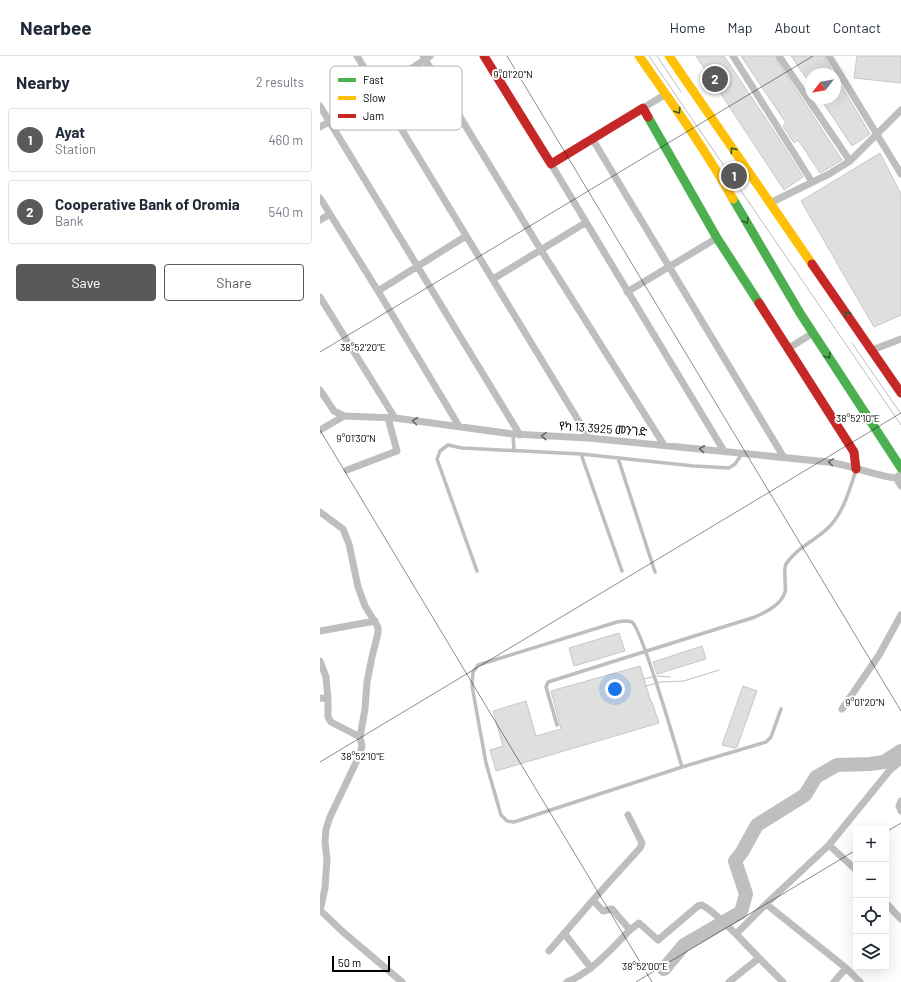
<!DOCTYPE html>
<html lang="en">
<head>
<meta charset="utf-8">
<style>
  :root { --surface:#fff; --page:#f2f2f3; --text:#1f2937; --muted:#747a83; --line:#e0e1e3; --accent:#595959 }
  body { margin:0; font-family:Barlow,"Noto Sans Ethiopic",sans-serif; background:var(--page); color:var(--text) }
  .controls { position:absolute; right:12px; bottom:12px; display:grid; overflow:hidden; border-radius:4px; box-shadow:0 4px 16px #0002 }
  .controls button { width:36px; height:36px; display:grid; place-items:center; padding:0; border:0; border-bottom:1px solid var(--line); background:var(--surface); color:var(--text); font:20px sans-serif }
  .compass { position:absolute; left:485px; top:12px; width:36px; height:36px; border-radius:50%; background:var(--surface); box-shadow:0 4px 16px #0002; rotate:239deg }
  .scale { position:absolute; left:12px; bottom:10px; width:58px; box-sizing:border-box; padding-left:4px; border:2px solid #000; border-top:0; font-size:11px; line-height:14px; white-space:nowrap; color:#000; -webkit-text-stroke:3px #fff; paint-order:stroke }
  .you { position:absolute; left:295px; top:633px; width:14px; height:14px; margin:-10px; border:3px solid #fff; border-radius:50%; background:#1a73e8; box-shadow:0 0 0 6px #1a73e833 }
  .badge { display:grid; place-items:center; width:26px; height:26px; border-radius:50%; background:var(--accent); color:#fff; font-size:13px; font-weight:700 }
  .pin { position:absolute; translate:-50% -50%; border:2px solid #fff; box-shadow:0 1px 4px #0006 }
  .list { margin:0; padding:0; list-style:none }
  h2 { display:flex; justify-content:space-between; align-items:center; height:52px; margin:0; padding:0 16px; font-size:17px }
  h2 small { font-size:13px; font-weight:400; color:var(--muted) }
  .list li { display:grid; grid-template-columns:26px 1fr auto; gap:12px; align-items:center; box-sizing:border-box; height:64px; margin:0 8px 8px; padding:0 8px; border:1px solid var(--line); border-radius:4px }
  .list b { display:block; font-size:15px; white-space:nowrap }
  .list p { margin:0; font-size:13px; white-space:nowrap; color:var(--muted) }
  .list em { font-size:13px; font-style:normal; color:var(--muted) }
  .actions { display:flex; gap:8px; padding:12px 16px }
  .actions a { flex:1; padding:9px 0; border:1px solid var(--accent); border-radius:4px; text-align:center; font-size:14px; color:var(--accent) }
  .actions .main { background:var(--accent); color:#fff }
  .icon { flex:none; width:22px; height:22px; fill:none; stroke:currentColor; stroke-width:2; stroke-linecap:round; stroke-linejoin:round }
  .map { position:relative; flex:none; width:581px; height:926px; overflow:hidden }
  header { display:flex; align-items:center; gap:24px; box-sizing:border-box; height:56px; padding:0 20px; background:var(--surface); border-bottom:1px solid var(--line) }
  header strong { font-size:19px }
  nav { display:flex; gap:22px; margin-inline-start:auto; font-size:14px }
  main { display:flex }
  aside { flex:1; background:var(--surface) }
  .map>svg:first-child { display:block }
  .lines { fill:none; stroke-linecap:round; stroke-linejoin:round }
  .river { stroke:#bfbfbf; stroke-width:14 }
  .building { fill:#dfdfdf; stroke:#c7c7c7 }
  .lane { stroke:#bebebe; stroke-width:3.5 }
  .street { stroke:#bebebe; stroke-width:7 }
  .fast { stroke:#4caf50; stroke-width:9 }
  .slow { stroke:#ffc107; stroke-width:9 }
  .jam { stroke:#c62828; stroke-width:9 }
  .tram { stroke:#bebebe; stroke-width:1 }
  .oneway { stroke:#2a602c }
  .oneway2 { stroke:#686868 }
  .ticks { fill:none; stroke:#000; stroke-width:1; stroke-opacity:0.45 }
  .labels { text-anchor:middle; stroke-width:4; stroke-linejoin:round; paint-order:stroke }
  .street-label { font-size:12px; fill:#000; stroke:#fff }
  .key { fill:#fff; stroke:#b2b2b2; stroke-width:1 }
  .key-label { font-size:11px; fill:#000 }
  .ticks-label { font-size:10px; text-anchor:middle; fill:#000; stroke:#fff; stroke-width:4; stroke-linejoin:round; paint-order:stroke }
</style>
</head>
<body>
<header>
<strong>Nearbee</strong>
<nav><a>Home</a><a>Map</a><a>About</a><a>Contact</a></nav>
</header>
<main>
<aside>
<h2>Nearby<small>2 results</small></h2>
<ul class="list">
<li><span class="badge">1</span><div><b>Ayat</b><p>Station</p></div><em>460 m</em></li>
<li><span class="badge">2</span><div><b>Cooperative Bank of Oromia</b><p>Bank</p></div><em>540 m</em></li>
</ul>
<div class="actions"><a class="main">Save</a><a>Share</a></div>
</aside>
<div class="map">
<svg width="581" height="926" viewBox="0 0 581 926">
  <rect width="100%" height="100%" fill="#fff"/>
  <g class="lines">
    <path class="river" d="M 344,913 L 364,889 L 421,856 L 426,838 L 415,805 L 422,796 L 437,769 L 485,739 L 496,721 L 517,709 L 550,708 L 564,706 L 581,695"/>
  </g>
  <path class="building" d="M 376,0 L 404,0 L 454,75 L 483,121 L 464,134 Z
    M 421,0 L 454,0 L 522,104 L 500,117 L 478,84 L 474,87 L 463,70 L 466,67 Z
    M 471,0 L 504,0 L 514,18 L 491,18 L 491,29 Z
    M 537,0 L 581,0 L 581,27 L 534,22 Z
    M 515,19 L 550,78 L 532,90 L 500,42 L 515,42 Z
    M 560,97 L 581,138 L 581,259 L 554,271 L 481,145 Z
    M 299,577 L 305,595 L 254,610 L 249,592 Z
    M 382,590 L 386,603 L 337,618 L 333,606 Z
    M 320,610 L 331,646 L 332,646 L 339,667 L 176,715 L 170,694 L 183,690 L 173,655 L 206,645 L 216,680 L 241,673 L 231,635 Z
    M 423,630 L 437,635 L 417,691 L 414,692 L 402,689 Z"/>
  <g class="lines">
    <path class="lane" d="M 193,378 L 194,394
      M 261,398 L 302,515
      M 298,402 L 335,516
      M 157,515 L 117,403 L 120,395 L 128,389 L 142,392 L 261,398 L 374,410 L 409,412 L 415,408 L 422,398
      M 237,669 L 226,631 L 228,626 L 435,561 C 446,556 461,549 465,536 C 466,532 465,527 465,523 C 465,518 464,512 466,508 C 477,491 497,484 510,470 C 524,455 530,432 536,414
      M 362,711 C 356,691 322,573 312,566 C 307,564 302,565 297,566 L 158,609 L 153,616 L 152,630 L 166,707 L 181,759 L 187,765 L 194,766 L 362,711 L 446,686 L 451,681 L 461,653"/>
    <path class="street" d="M 37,0 L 269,382
      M 103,0 L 221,194 L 344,389
      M 413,0 L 492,126
      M 459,0 L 530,105
      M 509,0 L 581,118
      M 0,50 L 200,379
      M 323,52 L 346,38
      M 0,71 L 58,35 L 110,0
      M 273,84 L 463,400
      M 231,108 L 404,395
      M 0,142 L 58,235 L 139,370
      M 450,147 L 509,118 L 530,105 L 581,54
      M 0,164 L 10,158
      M 173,223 L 265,167
      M 58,235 L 146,180
      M 307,236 L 397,182
      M 0,241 L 75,362
      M 469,292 L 493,277
      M 552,294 L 581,283
      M 0,334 L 14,355 L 24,360 L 75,362 L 193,378 L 269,382 L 508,406 C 531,409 552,419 576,422
      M 0,374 L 24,360
      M 27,414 L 77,395 L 68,362
      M 581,418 L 576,422 L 581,430
      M 0,456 L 23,473 L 29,488 L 38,531 L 45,550 L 58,571 L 58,577 L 52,601 L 47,626 L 45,653 L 40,681
      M 0,575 L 55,565
      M 0,605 L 6,621 L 8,643 L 0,642
      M 522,653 L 559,599 L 581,559
      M 581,745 L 579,750 L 581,755
      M 509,789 L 536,814
      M 273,844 L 320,792 L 322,787 L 308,759
      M 566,847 L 581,863
      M 446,848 L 509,789 L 570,714 L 581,705
      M 0,854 L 23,876 L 82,926
      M 0,855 L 5,832 L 7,803 L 5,786 L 6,773 L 10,761 L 40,698 L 42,690 L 40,681 L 11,666 L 8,661 L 8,643
      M 244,877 L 271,912
      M 229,895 L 273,844 L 283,855 L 292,853 L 310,874 L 319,867 L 338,884 L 378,850 L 382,849 C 395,856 405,868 416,878 L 446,848 L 526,912 L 514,926
      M 439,902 L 463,926
      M 526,912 L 540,926
      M 247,926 C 272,916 291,893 310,874
      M 409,926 L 439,902 L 416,878"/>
    <path class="fast" d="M 328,61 L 397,182 L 439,247
      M 413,143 L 480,257 L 581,412"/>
    <path class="slow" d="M 319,0 C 352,47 385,93 413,143
      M 349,0 L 492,208"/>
    <path class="jam" d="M 164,0 L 231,108 L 323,52 L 328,61
      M 492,208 L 581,337
      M 439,247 L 534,396 L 536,413"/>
    <path class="tram" d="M 329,0 L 581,369
      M 337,0 L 361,36
      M 532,287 L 581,358
      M 324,623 L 336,620 L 350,621
      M 326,630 L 341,626 L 364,625 L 399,614"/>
  </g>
  <defs><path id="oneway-chevron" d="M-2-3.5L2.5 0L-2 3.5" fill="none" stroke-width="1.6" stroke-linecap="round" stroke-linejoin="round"/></defs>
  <g class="oneway">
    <use href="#oneway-chevron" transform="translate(358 55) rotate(57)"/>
    <use href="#oneway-chevron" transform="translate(413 94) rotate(-125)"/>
    <use href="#oneway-chevron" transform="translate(426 165) rotate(60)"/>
    <use href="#oneway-chevron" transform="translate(527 258) rotate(-125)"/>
    <use href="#oneway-chevron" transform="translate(508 300) rotate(57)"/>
  </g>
  <g class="oneway2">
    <use href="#oneway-chevron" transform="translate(95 365) rotate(-173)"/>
    <use href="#oneway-chevron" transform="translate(224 380) rotate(-177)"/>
    <use href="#oneway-chevron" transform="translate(382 393) rotate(-174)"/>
    <use href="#oneway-chevron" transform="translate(511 406) rotate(-171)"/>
  </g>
  <path class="ticks" d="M 187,0 L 581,655M 0,296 L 493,0M 0,374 L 332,926M 0,706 L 581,357M 566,776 L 581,767M 316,926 L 536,794"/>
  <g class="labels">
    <g class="street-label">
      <text transform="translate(283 373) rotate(4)" y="4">የካ 13 3925 መንገድ</text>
    </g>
  </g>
  <rect x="10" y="10" width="132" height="64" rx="6" class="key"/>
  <rect x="18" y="22" width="18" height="4" fill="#4caf50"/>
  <rect x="18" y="40" width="18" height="4" fill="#ffc107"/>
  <rect x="18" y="58" width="18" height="4" fill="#c62828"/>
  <g class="key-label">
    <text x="43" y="28">Fast</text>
    <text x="43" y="46">Slow</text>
    <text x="43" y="64">Jam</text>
  </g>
  <g class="ticks-label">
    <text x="193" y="22">9°01'20"N</text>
    <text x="43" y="295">38°52'20"E</text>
    <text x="538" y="366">38°52'10"E</text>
    <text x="36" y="386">9°01'30"N</text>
    <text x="545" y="650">9°01'20"N</text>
    <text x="43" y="704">38°52'10"E</text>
    <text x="325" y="914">38°52'00"E</text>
  </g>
</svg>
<div class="controls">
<button>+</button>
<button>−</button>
<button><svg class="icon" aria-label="locate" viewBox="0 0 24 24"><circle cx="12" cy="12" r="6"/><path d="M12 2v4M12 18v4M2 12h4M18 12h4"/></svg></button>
<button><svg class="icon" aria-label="layers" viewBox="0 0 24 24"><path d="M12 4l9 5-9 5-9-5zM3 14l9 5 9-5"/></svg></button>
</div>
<svg class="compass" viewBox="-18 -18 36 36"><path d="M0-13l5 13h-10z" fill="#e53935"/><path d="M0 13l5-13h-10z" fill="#747a83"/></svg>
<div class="scale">50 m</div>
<div class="you"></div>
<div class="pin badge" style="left:414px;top:120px">1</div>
<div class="pin badge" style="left:395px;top:23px">2</div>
</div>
</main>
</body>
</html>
